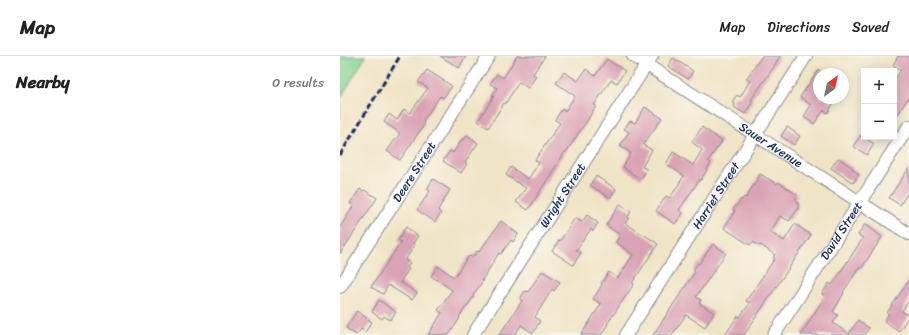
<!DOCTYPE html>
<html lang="en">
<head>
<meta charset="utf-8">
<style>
  :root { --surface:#fff; --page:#f6f6f6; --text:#222; --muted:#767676; --line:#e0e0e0 }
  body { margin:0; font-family:Sriracha,sans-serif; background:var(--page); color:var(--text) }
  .controls { position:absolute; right:12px; top:12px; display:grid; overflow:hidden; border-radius:0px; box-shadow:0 2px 10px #0003 }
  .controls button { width:36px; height:36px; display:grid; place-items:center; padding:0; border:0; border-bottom:1px solid var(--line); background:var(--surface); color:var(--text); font:20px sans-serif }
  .compass { position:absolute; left:473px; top:12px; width:36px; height:36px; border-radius:50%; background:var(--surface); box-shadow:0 2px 10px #0003; rotate:33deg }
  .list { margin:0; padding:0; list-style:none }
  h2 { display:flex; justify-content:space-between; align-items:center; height:52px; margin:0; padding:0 16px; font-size:17px }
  h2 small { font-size:13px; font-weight:400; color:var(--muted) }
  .map { position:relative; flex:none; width:569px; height:279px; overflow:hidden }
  header { display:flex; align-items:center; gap:24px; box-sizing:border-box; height:56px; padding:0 20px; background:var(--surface); border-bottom:1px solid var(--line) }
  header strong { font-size:19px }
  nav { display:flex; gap:22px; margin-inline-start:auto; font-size:14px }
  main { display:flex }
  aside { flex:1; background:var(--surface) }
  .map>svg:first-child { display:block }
  .green { fill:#86d391; stroke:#508178 }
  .building { fill:#daa2b5 }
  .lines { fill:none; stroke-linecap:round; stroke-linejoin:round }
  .street-casing { stroke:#868a92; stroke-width:14 }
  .street { stroke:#fff; stroke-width:12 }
  .rail { stroke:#1b2f5e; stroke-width:3; stroke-dasharray:6 3; stroke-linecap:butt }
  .labels { text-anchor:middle; stroke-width:4; stroke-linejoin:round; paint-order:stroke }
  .street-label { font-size:12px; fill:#1b2f5e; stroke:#fbf7ec }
</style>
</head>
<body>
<header>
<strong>Map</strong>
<nav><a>Map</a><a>Directions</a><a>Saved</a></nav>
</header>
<main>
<aside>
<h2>Nearby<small>0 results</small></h2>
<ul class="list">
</ul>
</aside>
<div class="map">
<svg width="569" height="279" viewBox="0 0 569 279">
  <rect width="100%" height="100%" fill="#fbf7ec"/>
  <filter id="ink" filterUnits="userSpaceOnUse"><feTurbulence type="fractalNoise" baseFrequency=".025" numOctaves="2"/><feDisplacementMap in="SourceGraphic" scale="8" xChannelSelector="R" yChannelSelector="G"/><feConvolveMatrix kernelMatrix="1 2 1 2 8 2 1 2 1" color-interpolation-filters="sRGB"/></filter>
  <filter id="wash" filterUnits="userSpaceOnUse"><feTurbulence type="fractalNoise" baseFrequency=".012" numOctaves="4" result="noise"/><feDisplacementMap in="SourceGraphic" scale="16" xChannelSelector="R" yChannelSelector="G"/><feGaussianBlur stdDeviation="0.9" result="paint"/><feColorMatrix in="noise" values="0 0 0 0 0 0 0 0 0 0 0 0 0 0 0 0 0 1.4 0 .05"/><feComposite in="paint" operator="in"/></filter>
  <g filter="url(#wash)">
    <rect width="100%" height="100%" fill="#f0e4c6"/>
    <path class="green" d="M 0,0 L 26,0 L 0,43 Z"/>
    <g id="blocks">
      <path class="building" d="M 100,0 L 126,0 L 119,12 Z
        M 177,0 L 205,0 L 193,18 L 196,20 L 188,32 L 179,26 L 165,48 L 164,47 L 148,72 L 138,65 L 154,40 L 152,40 L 157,32 L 150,28 L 157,18 L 163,22 Z
        M 422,0 L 440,0 L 433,12 L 411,44 L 413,45 L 405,58 L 394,51 L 395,48 L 392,46 L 397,39 L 400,41 L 410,25 L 406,23 Z
        M 558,0 L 569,0 L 569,41 L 554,64 L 554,25 L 561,14 L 553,9 Z
        M 333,2 L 353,15 L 348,23 L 328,10 Z
        M 267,3 L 285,15 L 277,27 L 271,24 L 254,49 L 256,50 L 245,68 L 226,96 L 225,96 L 188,154 L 176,146 L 186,132 L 166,119 L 171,111 L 188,123 L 199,107 L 195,104 L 220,67 L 215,64 L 222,53 L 225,55 L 235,40 L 216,27 L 224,16 L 238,25 L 246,13 L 255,20 Z
        M 479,13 L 479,42 L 484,42 L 493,48 L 488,57 L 484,54 L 474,68 L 464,61 L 471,49 L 460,41 Z
        M 87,14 L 112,30 L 103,42 L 100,40 L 83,65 L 84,66 L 83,68 L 84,69 L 60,104 L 47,95 L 60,77 L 44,66 L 49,58 L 57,64 L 64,53 L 70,57 L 88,32 L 78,26 Z
        M 305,51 L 322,62 L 303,89 L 312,94 L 302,111 L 307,113 L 301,123 L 286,114 L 286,113 L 283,111 L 291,97 L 280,90 L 289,76 L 284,73 L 290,65 L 295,67 Z
        M 362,71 L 382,85 L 368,105 L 371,107 L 361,124 L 360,123 L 339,154 L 343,157 L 335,168 L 316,155 L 326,140 L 330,142 L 344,120 L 326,108 L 333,96 L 353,109 L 362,94 L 352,86 Z
        M 447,71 L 460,80 L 454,89 L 441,80 Z
        M 127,79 L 138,87 L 125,106 L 127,108 L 121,117 L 103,105 L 110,95 L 113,97 L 122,83 L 124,84 Z
        M 521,79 L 534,88 L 527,99 L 513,90 Z
        M 498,102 L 513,112 L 512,113 L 519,118 L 513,127 L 491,112 Z
        M 569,112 L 569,135 L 560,149 L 549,142 Z
        M 420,118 L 437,128 L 438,126 L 458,139 L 455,143 L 458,146 L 458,153 L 449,165 L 440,160 L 430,176 L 444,185 L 455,168 L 471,179 L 404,279 L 385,279 L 398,260 L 400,261 L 410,247 L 406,245 L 435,202 L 433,201 L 435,199 L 421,189 L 420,190 L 413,186 L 410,189 L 384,172 L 395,155 L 393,154 L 401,143 L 402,144 L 404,141 L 406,142 Z
        M 256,120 L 276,133 L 270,142 L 250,129 Z
        M 93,123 L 110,134 L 98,154 L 99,154 L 98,155 L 101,157 L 95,166 L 77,154 L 90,135 L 87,133 Z
        M 20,133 L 23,135 L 24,134 L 37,142 L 0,198 L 0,171 L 14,149 L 10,147 Z
        M 280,148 L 291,156 L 288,161 L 289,162 L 285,167 L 303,179 L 303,178 L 318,188 L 292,227 L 294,228 L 267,268 L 268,268 L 261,279 L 241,279 L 261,248 L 253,243 L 262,229 L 261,228 L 269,216 L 278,222 L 293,199 L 276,186 L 280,179 L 266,169 Z
        M 247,159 L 258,167 L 253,175 L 251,173 L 236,194 L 241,197 L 233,209 L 212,195 L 219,184 L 220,185 L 235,162 L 242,166 Z
        M 161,165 L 178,178 L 173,186 L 171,184 L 161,198 L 159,197 L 142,224 L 143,225 L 133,239 L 134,240 L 119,261 L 120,262 L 109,279 L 88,279 L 102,257 L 98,254 L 112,234 L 91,220 L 98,210 L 114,221 L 129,200 L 132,201 L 134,198 L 135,199 L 137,195 L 139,196 Z
        M 525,168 L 542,181 L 521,213 L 519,212 L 503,236 L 504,237 L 493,256 L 498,259 L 493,267 L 509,278 L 518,264 L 529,272 L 524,279 L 461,279 L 485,240 L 482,238 L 489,227 L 492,229 L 523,182 L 518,179 Z
        M 66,171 L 78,180 L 73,187 L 75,189 L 65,204 L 70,207 L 67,211 L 69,213 L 60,226 L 77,237 L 72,244 L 48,229 L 43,238 L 31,231 L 61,186 L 58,184 Z
        M 373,188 L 386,197 L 356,241 L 361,244 L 359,247 L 374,257 L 365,271 L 346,259 L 332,279 L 313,279 L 355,216 L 353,214 L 358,207 L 359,208 Z
        M 202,215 L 220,226 L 214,235 L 212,233 L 195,261 L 200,265 L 193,277 L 181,269 L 175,279 L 159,279 L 182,245 L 180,243 L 185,235 L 188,236 Z
        M 569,224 L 569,244 L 562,255 L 569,260 L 559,275 L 544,265 L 549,258 L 547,257 Z
        M 39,244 L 56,256 L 50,264 L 44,260 L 42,263 L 32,256 Z
        M 17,255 L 32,266 L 25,276 L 21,273 L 16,279 L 6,272 Z"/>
    </g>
  </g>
  <g filter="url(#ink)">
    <use href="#blocks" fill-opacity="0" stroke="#868a92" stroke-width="1"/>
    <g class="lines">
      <g class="street-casing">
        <g id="street">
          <path id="s1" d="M 293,0 L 569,178"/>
          <path id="s2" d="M 0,231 L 149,0"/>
          <path id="s3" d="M 133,279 L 312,0"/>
          <path id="s4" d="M 286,279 L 466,0"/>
          <path id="s5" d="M 434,279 L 569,70"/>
        </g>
      </g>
      <use href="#street" class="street"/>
      <path class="rail" d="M 0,99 L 60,0"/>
    </g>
  </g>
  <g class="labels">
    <g class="street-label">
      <text dy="4" stroke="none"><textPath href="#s1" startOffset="164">Sauer Avenue</textPath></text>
      <text dy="4" stroke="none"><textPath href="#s2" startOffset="137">Deere Street</textPath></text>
      <text dy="4" stroke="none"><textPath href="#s3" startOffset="166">Wright Street</textPath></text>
      <text dy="4" stroke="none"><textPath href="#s4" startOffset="166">Harriet Street</textPath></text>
      <text dy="4" stroke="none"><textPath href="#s5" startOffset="124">David Street</textPath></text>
    </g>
  </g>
</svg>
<div class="controls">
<button>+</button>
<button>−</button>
</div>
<svg class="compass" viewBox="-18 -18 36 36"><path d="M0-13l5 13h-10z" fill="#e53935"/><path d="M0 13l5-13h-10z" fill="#767676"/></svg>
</div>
</main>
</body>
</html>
